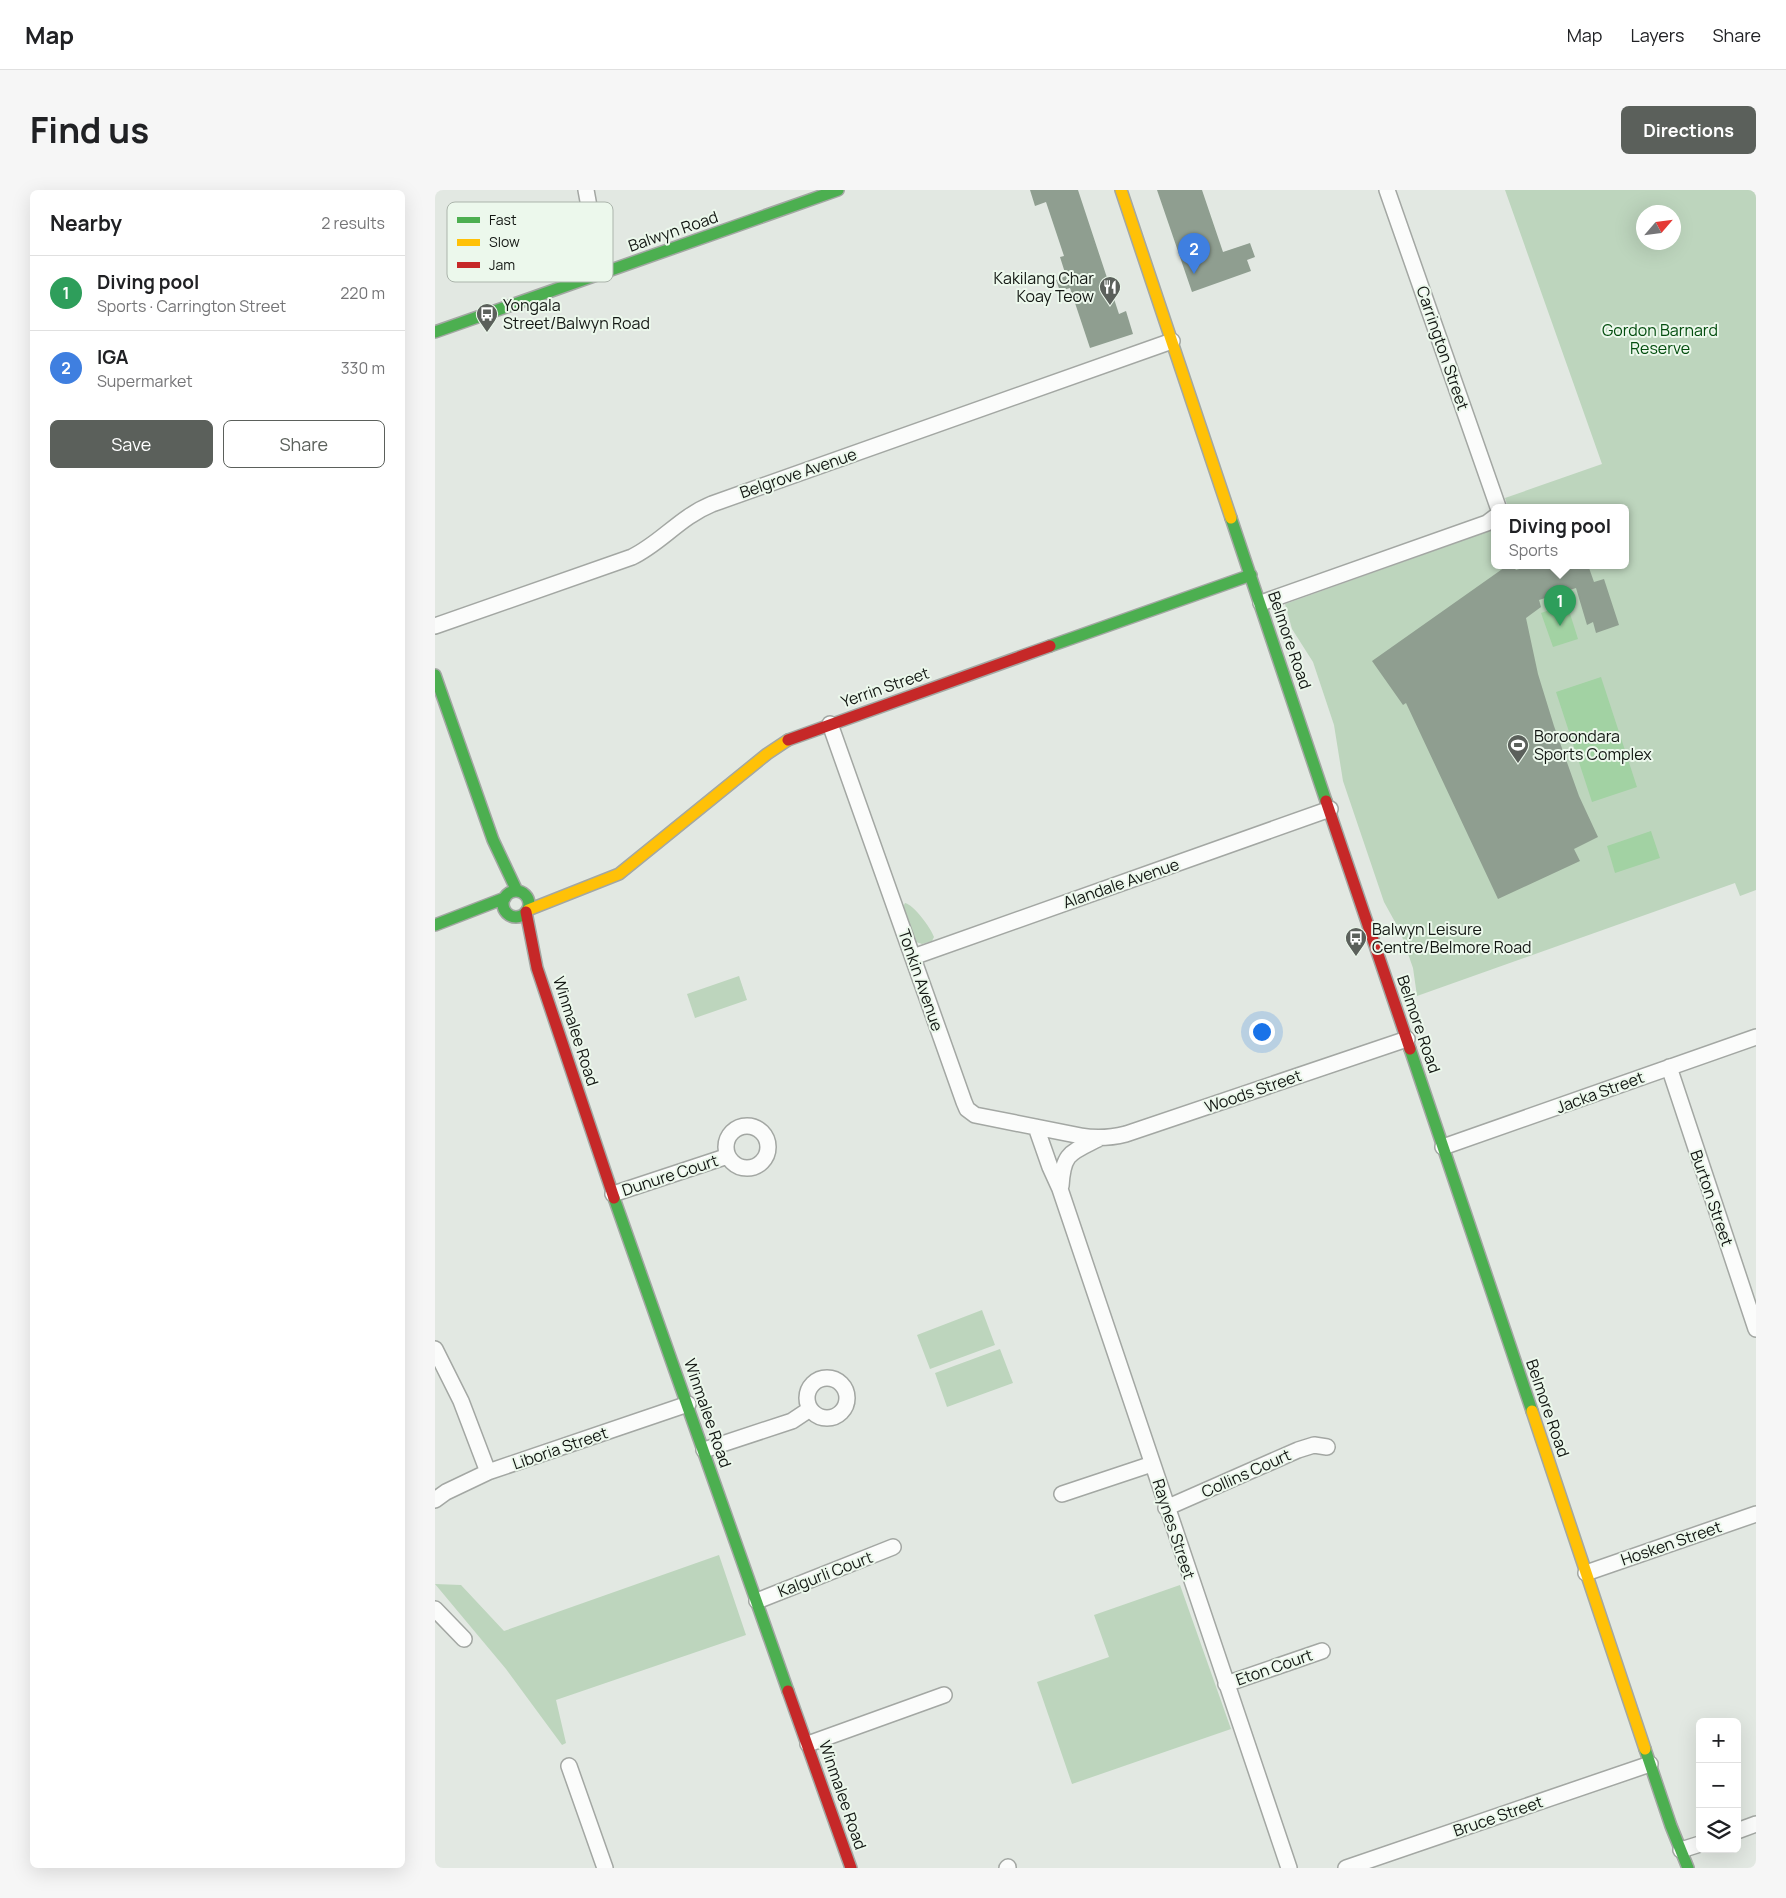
<!DOCTYPE html>
<html lang="en">
<head>
<meta charset="utf-8">
<style>
  :root { --surface:#fff; --page:#f6f6f6; --text:#202124; --muted:#757577; --line:#e0e0e0; --accent:#5b605b }
  body { margin:0; font-family:Manrope,sans-serif; background:var(--page); color:var(--text) }
  .controls { position:absolute; right:15px; bottom:15px; display:grid; overflow:hidden; border-radius:8px; box-shadow:0 5px 20px #0002 }
  .controls button { width:45px; height:45px; display:grid; place-items:center; padding:0; border:0; border-bottom:1px solid var(--line); background:var(--surface); color:var(--text); font:25px sans-serif }
  .compass { position:absolute; left:1201px; top:15px; width:45px; height:45px; border-radius:50%; background:var(--surface); box-shadow:0 5px 20px #0002; rotate:62deg }
  .you { position:absolute; left:826px; top:841px; width:18px; height:18px; margin:-12px; border:4px solid #fff; border-radius:50%; background:#1a73e8; box-shadow:0 0 0 8px #1a73e833 }
  .badge { display:grid; place-items:center; width:32px; height:32px; border-radius:50%; background:var(--accent); color:#fff; font-size:16px; font-weight:700 }
  .pin { position:absolute; translate:-50% -41px; filter:drop-shadow(0 1px 2px #0008) }
  .pin::after { content:''; position:absolute; top:26px; width:18px; height:15px; background:inherit; clip-path:polygon(0 0,100% 0,50% 100%) }
  .popup { position:absolute; left:1056px; top:314px; width:138px; height:65px; box-sizing:border-box; display:grid; place-content:center; border-radius:8px; background:var(--surface); filter:drop-shadow(0 1px 4px #0005); font-size:16px; white-space:nowrap; color:var(--muted) }
  .popup b { font-size:19px; color:var(--text) }
  .popup::after { content:''; position:absolute; left:50%; top:100%; margin-left:-10px; border:10px solid transparent; border-top-color:var(--surface) }
  .list { margin:0; padding:0; list-style:none }
  h2 { display:flex; justify-content:space-between; align-items:center; height:65px; margin:0; padding:0 20px; font-size:21px }
  h2 small { font-size:16px; font-weight:400; color:var(--muted) }
  .list li { display:grid; grid-template-columns:32px 1fr auto; gap:15px; align-items:center; box-sizing:border-box; height:75px; padding:0 20px; border-top:1px solid var(--line) }
  .list b { display:block; font-size:19px; white-space:nowrap }
  .list p { margin:0; font-size:16px; white-space:nowrap; color:var(--muted) }
  .list em { font-size:16px; font-style:normal; color:var(--muted) }
  .actions { display:flex; gap:10px; padding:15px 20px }
  .actions a { flex:1; padding:11px 0; border:1px solid var(--accent); border-radius:8px; text-align:center; font-size:18px; color:var(--accent) }
  .actions .main { background:var(--accent); color:#fff }
  .icon { flex:none; width:28px; height:28px; fill:none; stroke:currentColor; stroke-width:2; stroke-linecap:round; stroke-linejoin:round }
  .map { position:relative; flex:none; width:1321px; height:1678px; overflow:hidden; border-radius:8px }
  header { display:flex; align-items:center; gap:30px; box-sizing:border-box; height:70px; padding:0 25px; background:var(--surface); border-bottom:1px solid var(--line) }
  header strong { font-size:24px }
  nav { display:flex; gap:28px; margin-inline-start:auto; font-size:18px }
  .intro { display:flex; align-items:center; justify-content:space-between; box-sizing:border-box; height:120px; padding:0 30px }
  h1 { margin:0; font-size:35px }
  .button { padding:12px 22px; border-radius:8px; background:var(--accent); color:#fff; font-size:18px; font-weight:700 }
  main { display:flex; gap:30px; padding:0 30px }
  aside { flex:1; background:var(--surface); border-radius:8px; box-shadow:0 5px 20px #0002 }
  .map>svg:first-child { display:block }
  .green { fill:#bdd5bd; fill-rule:evenodd }
  .water { fill:#a2d2a3 }
  .building { fill:#8f9e90 }
  .lines { fill:none; stroke-linecap:round; stroke-linejoin:round }
  .street-casing { stroke:#a3a7a3; stroke-width:18 }
  .fast-casing { stroke:#a3a7a3; stroke-width:14 }
  .slow-casing { stroke:#a3a7a3; stroke-width:14 }
  .jam-casing { stroke:#a3a7a3; stroke-width:14 }
  .street { stroke:#fbfcfb; stroke-width:15 }
  .fast { stroke:#4caf50; stroke-width:11 }
  .slow { stroke:#ffc107; stroke-width:11 }
  .jam { stroke:#c62828; stroke-width:11 }
  .labels { text-anchor:middle; stroke-width:4; stroke-linejoin:round; paint-order:stroke }
  .street-label { font-size:16px; fill:#131713; stroke:#ecf8ec }
  .poi-label { font-size:16px; fill:#131713; stroke:#ecf8ec; text-anchor:start }
  .park-label { font-size:16px; fill:#034d0f; stroke:#ecf8ec }
  .key { fill:#ecf8ec; stroke:#abb4ab; stroke-width:1 }
  .key-label { font-size:14px; fill:#131713 }
</style>
</head>
<body>
<header>
<strong>Map</strong>
<nav><a>Map</a><a>Layers</a><a>Share</a></nav>
</header>
<div class="intro"><h1>Find us</h1><a class="button">Directions</a></div>
<main>
<aside>
<h2>Nearby<small>2 results</small></h2>
<ul class="list">
<li><span class="badge" style="background:#2e9e5b">1</span><div><b>Diving pool</b><p>Sports · Carrington Street</p></div><em>220 m</em></li>
<li><span class="badge" style="background:#3f7fe0">2</span><div><b>IGA</b><p>Supermarket</p></div><em>330 m</em></li>
</ul>
<div class="actions"><a class="main">Save</a><a>Share</a></div>
</aside>
<div class="map">
<svg width="1321" height="1678" viewBox="0 0 1321 1678">
  <rect width="100%" height="100%" fill="#e2e8e2"/>
  <path class="green" d="M 1070,0 L 1321,0 L 1321,700 L 1305,706 L 1300,693 L 982,806 L 978,778 L 965,741 L 949,712 L 908,591 L 899,535 L 878,472 L 857,439 L 850,414 L 1060,339 L 1060,375 L 1190,375 L 1190,317 L 1073,317 L 1070,308 L 1167,274 ZM 1208,22 L 1238,22 L 1238,52 L 1208,52 Z
    M 470,713 C 478,714 496,738 499,747 L 497,751 L 487,754 L 481,752 L 468,717 Z
    M 304,786 L 312,810 L 260,828 L 252,804 Z
    M 547,1120 L 560,1155 L 495,1179 L 482,1145 Z
    M 565,1159 L 578,1193 L 512,1217 L 500,1183 Z
    M 284,1365 L 311,1445 L 121,1510 L 131,1553 L 127,1555 L 71,1479 L 0,1394 L 26,1395 L 69,1441 Z
    M 745,1395 L 796,1539 L 637,1594 L 602,1492 L 674,1467 L 659,1425 Z"/>
  <path class="water" d="M 1132,414 L 1143,449 L 1118,457 L 1106,423 Z
    M 1166,487 L 1202,597 L 1157,612 L 1121,502 Z
    M 1216,641 L 1225,668 L 1180,683 L 1172,656 Z"/>
  <path class="building" d="M 595,0 L 643,0 L 684,124 L 691,121 L 698,144 L 655,158 L 635,98 L 625,101 L 621,90 L 631,86 L 625,67 L 629,66 L 611,12 L 600,16 Z
    M 722,0 L 767,0 L 788,62 L 815,53 L 820,67 L 812,70 L 816,81 L 757,102 Z
    M 1073,375 L 1077,375 L 1081,380 L 1098,375 L 1153,375 L 1159,392 L 1169,389 L 1184,435 L 1161,443 L 1158,432 L 1152,435 L 1141,398 L 1104,410 L 1106,417 L 1091,428 L 1103,484 L 1119,536 L 1144,606 L 1163,647 L 1139,659 L 1145,671 L 1063,709 L 971,513 L 968,515 L 937,471 Z"/>
  <g class="lines">
    <g class="street-casing">
      <path id="street" d="M 151,0 L 166,83
        M 952,0 L 1063,317
        M 826,413 L 1052,333 L 1060,327
        M 0,436 L 197,367 C 226,353 245,327 277,314 L 737,151
        M 395,534 L 529,912 L 532,919 L 540,925 L 646,946 C 662,949 675,948 691,944 L 972,849
        M 478,767 L 895,619
        M 1234,877 L 1321,1139
        M291 957a21 21 0 1 1 42 0a21 21 0 1 1-42 0Z
        M 601,937 L 615,977 L 625,999 L 854,1678
        M 1008,957 L 1321,847
        M 626,996 C 628,963 635,963 663,949
        M 178,1004 L 293,966
        M 0,1159 L 26,1211 L 53,1282
        M372 1208a20 20 0 1 1 40 0a20 20 0 1 1-40 0Z
        M 269,1260 L 357,1231 L 375,1219
        M 627,1304 L 717,1274
        M 0,1310 L 11,1302 L 53,1282 L 253,1214
        M 731,1318 L 863,1260 L 879,1255 L 892,1257
        M 1151,1383 L 1321,1324
        M 322,1411 L 458,1357
        M 0,1419 L 29,1449
        M 791,1494 L 887,1461
        M 373,1554 L 509,1505
        M 134,1576 L 170,1678
        M 1302,1641 L 1321,1634
        M 1246,1660 L 1265,1654
        M 572,1678 L 573,1677
        M 911,1678 L 1215,1574"/>
    </g>
    <g class="fast-casing">
      <path id="fast" d="M 0,142 L 403,0
        M 796,328 L 891,611
        M 615,456 L 816,385
        M 0,485 L 58,650 L 82,701
        M68 714a13 13 0 1 1 26 0a13 13 0 1 1-26 0Z
        M 0,735 L 70,708
        M 975,859 L 1097,1221
        M 179,1008 L 353,1501
        M 1210,1559 L 1236,1636 L 1253,1678"/>
    </g>
    <g class="slow-casing">
      <path id="slow" d="M 686,0 L 796,328
        M 93,720 L 184,684 L 332,564 L 353,550
        M 1097,1221 L 1210,1559"/>
    </g>
    <g class="jam-casing">
      <path id="jam" d="M 353,550 L 615,456
        M 891,611 L 975,859
        M 91,722 L 102,778 L 179,1008
        M 353,1501 L 416,1678"/>
    </g>
    <use href="#street" class="street"/>
    <use href="#fast" class="fast"/>
    <use href="#slow" class="slow"/>
    <use href="#jam" class="jam"/>
  </g>
  <defs>
    <g id="restaurant-pin" transform="scale(1.125)"><path d="M0 17L-7.5 6A9.5 9.5 0 1 1 7.5 6Z" fill="#5b605b" stroke="#ecf8ec"/><path d="M-5-6h1v4h1v-4h1v4h1v-4h1v5L-1.5 .5V6h-2V.5L-5-1ZM5-6V6H3V1.5H1.5Q1.5-4 5-6Z" fill="#fff"/></g>
    <g id="bus-pin" transform="scale(1.125)"><path d="M0 17L-7.5 6A9.5 9.5 0 1 1 7.5 6Z" fill="#5b605b" stroke="#ecf8ec"/><path d="M-5-6H5V4H4V6H2V4H-2V6H-4V4H-5ZM-3.5-4V0h7V-4ZM-3.5 1.2v1.5H-2V1.2ZM2 1.2v1.5H3.5V1.2Z" fill="#fff"/></g>
    <g id="stadium-pin" transform="scale(1.125)"><path d="M0 17L-7.5 6A9.5 9.5 0 1 1 7.5 6Z" fill="#5b605b" stroke="#ecf8ec"/><path d="M0-5a6.5 5 0 1 0 0 10a6.5 5 0 1 0 0-10ZM-3.5-1.8h7v3.6h-7Z" fill="#fff"/></g>
  </defs>
  <g fill-rule="evenodd">
    <use href="#restaurant-pin" x="675" y="97"/>
    <use href="#bus-pin" x="52" y="124"/>
    <use href="#stadium-pin" x="1083" y="555"/>
    <use href="#bus-pin" x="921" y="748"/>
  </g>
  <g class="labels">
    <g class="street-label">
      <text transform="translate(238 41) rotate(-19)" y="6">Balwyn Road</text>
      <text transform="translate(1008 158) rotate(71)" y="6">Carrington Street</text>
      <text transform="translate(363 283) rotate(-19)" y="6">Belgrove Avenue</text>
      <text transform="translate(855 450) rotate(71)" y="6">Belmore Road</text>
      <text transform="translate(450 497) rotate(-19)" y="6">Yerrin Street</text>
      <text transform="translate(686 693) rotate(-19)" y="6">Alandale Avenue</text>
      <text transform="translate(486 790) rotate(71)" y="6">Tonkin Avenue</text>
      <text transform="translate(984 834) rotate(71)" y="6">Belmore Road</text>
      <text transform="translate(141 841) rotate(72)" y="6">Winmalee Road</text>
      <text transform="translate(818 901) rotate(-19)" y="6">Woods Street</text>
      <text transform="translate(1165 902) rotate(-20)" y="6">Jacka Street</text>
      <text transform="translate(235 985) rotate(-18)" y="6">Dunure Court</text>
      <text transform="translate(1277 1008) rotate(71)" y="6">Burton Street</text>
      <text transform="translate(1113 1218) rotate(71)" y="6">Belmore Road</text>
      <text transform="translate(273 1223) rotate(71)" y="6">Winmalee Road</text>
      <text transform="translate(125 1258) rotate(-19)" y="6">Liboria Street</text>
      <text transform="translate(811 1283) rotate(-24)" y="6">Collins Court</text>
      <text transform="translate(739 1339) rotate(72)" y="6">Raynes Street</text>
      <text transform="translate(1236 1353) rotate(-19)" y="6">Hosken Street</text>
      <text transform="translate(390 1384) rotate(-21)" y="6">Kalgurli Court</text>
      <text transform="translate(839 1477) rotate(-19)" y="6">Eton Court</text>
      <text transform="translate(408 1605) rotate(71)" y="6">Winmalee Road</text>
      <text transform="translate(1063 1626) rotate(-19)" y="6">Bruce Street</text>
    </g>
    <g class="poi-label">
      <text x="659" y="94" text-anchor="end">Kakilang Char<tspan x="659" dy="18">Koay Teow</tspan></text>
      <text x="68" y="121">Yongala<tspan x="68" dy="18">Street/Balwyn Road</tspan></text>
      <text x="1099" y="552">Boroondara<tspan x="1099" dy="18">Sports Complex</tspan></text>
      <text x="937" y="745">Balwyn Leisure<tspan x="937" dy="18">Centre/Belmore Road</tspan></text>
    </g>
    <g class="park-label">
      <text x="1225" y="146">Gordon Barnard<tspan x="1225" dy="18">Reserve</tspan></text>
    </g>
  </g>
  <rect x="12" y="12" width="166" height="80" rx="8" class="key"/>
  <rect x="22" y="27" width="23" height="6" fill="#4caf50"/>
  <rect x="22" y="49" width="23" height="7" fill="#ffc107"/>
  <rect x="22" y="72" width="23" height="6" fill="#c62828"/>
  <g class="key-label">
    <text x="54" y="35">Fast</text>
    <text x="54" y="57">Slow</text>
    <text x="54" y="80">Jam</text>
  </g>
</svg>
<div class="controls">
<button>+</button>
<button>−</button>
<button><svg class="icon" aria-label="layers" viewBox="0 0 24 24"><path d="M12 4l9 5-9 5-9-5zM3 14l9 5 9-5"/></svg></button>
</div>
<svg class="compass" viewBox="-18 -18 36 36"><path d="M0-13l5 13h-10z" fill="#e53935"/><path d="M0 13l5-13h-10z" fill="#757577"/></svg>
<div class="you"></div>
<div class="pin badge" style="left:1125px;top:436px;background:#2e9e5b">1</div>
<div class="popup"><b>Diving pool</b>Sports</div>
<div class="pin badge" style="left:759px;top:84px;background:#3f7fe0">2</div>
</div>
</main>
</body>
</html>
